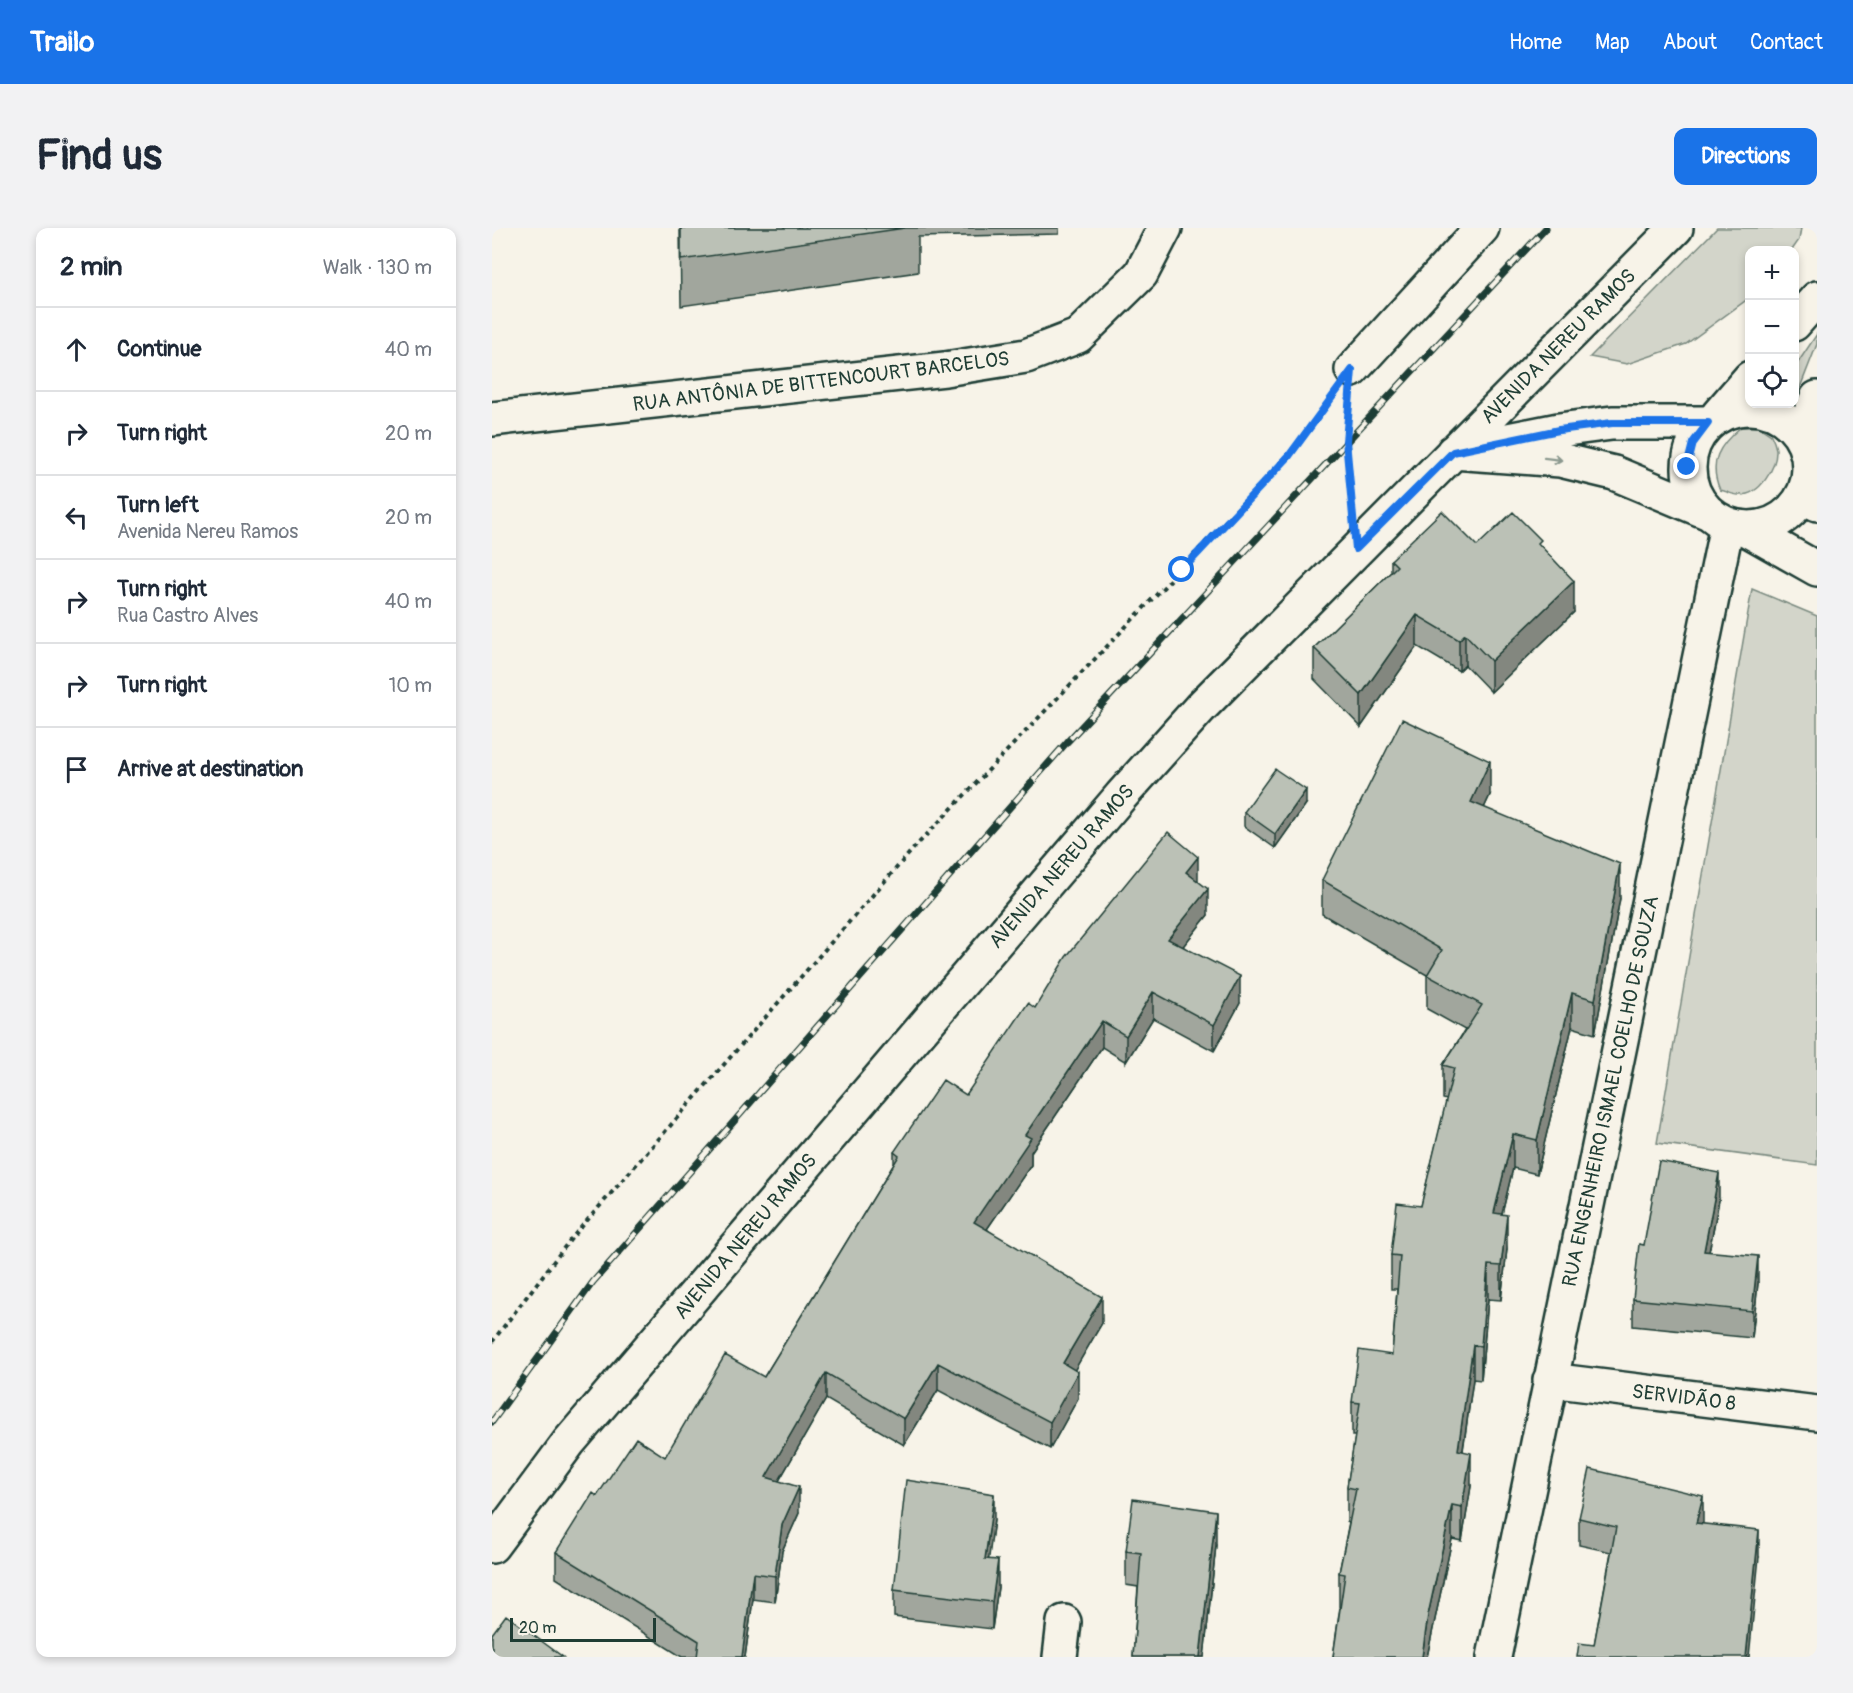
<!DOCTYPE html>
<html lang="en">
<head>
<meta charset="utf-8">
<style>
  :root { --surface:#fff; --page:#f2f2f3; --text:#1f2937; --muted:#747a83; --line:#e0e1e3; --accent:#1a73e8 }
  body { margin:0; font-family:Pangolin,sans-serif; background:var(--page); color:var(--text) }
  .controls { position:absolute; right:18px; top:18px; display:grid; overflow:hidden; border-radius:12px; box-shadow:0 3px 9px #0003 }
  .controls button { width:54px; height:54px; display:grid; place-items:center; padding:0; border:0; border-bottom:2px solid var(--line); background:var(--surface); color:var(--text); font:30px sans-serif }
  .scale { position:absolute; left:18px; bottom:15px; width:146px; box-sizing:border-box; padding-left:6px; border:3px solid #1f3d34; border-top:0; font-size:16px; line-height:21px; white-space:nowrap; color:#1f3d34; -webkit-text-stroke:4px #f7f3e8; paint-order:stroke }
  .stop { position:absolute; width:18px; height:18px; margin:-14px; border:4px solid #1a73e8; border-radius:50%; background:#fff }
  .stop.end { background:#1a73e8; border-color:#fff; box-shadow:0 2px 6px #0008 }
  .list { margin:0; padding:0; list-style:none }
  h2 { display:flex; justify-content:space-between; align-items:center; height:78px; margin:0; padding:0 24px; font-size:26px }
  h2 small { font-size:20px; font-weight:400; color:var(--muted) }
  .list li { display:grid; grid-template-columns:39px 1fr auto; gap:18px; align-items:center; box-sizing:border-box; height:84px; padding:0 24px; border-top:2px solid var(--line) }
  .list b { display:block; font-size:22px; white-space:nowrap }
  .list p { margin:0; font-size:20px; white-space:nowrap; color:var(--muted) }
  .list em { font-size:20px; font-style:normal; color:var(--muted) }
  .icon { flex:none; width:33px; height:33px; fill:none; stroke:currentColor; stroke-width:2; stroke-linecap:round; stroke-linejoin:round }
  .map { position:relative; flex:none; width:1325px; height:1429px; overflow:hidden; border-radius:12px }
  header { display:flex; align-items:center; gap:36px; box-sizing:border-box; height:84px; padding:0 30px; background:var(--accent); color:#fff }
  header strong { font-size:28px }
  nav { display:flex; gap:33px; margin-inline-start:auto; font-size:21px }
  .intro { display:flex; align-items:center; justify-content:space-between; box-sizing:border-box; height:144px; padding:0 36px }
  h1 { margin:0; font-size:42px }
  .button { padding:15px 27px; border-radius:12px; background:var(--accent); color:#fff; font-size:21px; font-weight:700 }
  main { display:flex; gap:36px; padding:0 36px }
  aside { flex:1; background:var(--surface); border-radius:12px; box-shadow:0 3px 9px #0003 }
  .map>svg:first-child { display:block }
  .green { fill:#d3d5ca; stroke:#79897f; stroke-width:1.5 }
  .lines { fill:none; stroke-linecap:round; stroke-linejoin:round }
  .street-casing { stroke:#1f3d34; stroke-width:38 }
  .secondary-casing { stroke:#1f3d34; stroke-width:38 }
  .path { stroke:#1f3d34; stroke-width:4; stroke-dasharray:4.5 4.5; stroke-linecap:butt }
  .street { stroke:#f7f3e8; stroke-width:33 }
  .secondary { stroke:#f7f3e8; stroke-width:33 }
  .rail-casing { stroke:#1f3d34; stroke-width:7 }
  .rail { stroke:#f7f3e8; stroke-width:4.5; stroke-dasharray:14; stroke-linecap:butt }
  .wall { fill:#a1a69d; stroke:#1f3d34; stroke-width:1.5 }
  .shaded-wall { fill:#83877f; stroke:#1f3d34; stroke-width:1.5 }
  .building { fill:#bbc1b6; stroke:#1f3d34; stroke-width:1.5 }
  .oneway { stroke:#8b988e }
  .route { stroke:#1a73e8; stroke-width:8 }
  .labels { text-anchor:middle; stroke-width:4.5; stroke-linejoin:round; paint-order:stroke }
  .street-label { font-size:20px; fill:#1f3d34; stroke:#f7f3e8 }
</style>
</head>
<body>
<header>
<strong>Trailo</strong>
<nav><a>Home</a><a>Map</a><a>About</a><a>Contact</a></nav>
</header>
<div class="intro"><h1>Find us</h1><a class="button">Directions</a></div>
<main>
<aside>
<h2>2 min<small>Walk · 130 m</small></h2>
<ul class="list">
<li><svg class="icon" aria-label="ahead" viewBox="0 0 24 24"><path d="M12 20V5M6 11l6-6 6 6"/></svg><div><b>Continue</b></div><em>40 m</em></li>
<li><svg class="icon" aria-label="right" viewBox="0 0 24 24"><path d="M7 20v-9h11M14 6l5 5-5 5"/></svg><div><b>Turn right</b></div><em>20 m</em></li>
<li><svg class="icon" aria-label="left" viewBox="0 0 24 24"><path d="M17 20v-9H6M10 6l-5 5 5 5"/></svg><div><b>Turn left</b><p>Avenida Nereu Ramos</p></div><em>20 m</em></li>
<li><svg class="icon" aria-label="right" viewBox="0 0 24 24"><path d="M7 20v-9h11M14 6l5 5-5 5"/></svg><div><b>Turn right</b><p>Rua Castro Alves</p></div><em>40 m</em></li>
<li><svg class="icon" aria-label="right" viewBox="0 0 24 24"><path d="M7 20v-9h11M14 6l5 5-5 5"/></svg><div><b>Turn right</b></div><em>10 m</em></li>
<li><svg class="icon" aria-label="arrive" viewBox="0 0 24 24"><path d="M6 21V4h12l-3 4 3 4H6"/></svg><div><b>Arrive at destination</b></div></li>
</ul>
</aside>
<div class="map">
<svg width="1325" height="1429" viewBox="0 0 1325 1429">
  <rect width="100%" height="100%" fill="#f7f3e8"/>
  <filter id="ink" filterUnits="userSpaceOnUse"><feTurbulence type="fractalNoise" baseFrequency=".0167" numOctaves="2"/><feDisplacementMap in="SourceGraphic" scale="12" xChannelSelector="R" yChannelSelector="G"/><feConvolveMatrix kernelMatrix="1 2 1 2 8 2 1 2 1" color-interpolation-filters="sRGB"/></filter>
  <g filter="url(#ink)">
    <path class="green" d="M 1225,0 L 1309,0 L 1307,12 L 1300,22 L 1258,22 L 1257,70 L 1194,116 L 1135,136 L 1098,129 Z
      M 1325,106 L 1325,116 L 1302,175 L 1303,139 Z
      M 1249,199 L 1267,199 L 1279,207 C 1281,211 1283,216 1284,221 C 1285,239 1268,268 1247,267 C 1241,267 1234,263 1228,262 C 1216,234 1227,217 1249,199 Z
      M 1260,361 L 1325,388 L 1325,937 L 1165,915 Z"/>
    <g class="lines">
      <g class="street-casing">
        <path id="street" d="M 860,142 L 990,0
          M 0,191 L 453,141 L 534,128 L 586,108 L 649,46 L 673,0
          M 1315,260 L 1325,276
          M 1254,301 L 1325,341
          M 1058,1152 L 1325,1185
          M 568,1429 L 572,1394
          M 1002,1429 L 1235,297"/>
      </g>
      <g class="secondary-casing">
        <path id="secondary" d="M 1302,96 L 1325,70
          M1197 240a60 60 0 1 1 120 0a60 60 0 1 1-120 0Z
          M 1226,187 L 1258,150
          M 1309,208 L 1325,170
          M 1001,215 L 1067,202 L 1120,195 L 1216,195
          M 961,224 L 1068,232 L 1122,245 L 1215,284
          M 0,1318 L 77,1214 L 629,568 L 708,480 L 1184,0"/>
      </g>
      <path class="path" d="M 857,182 L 854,213 L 859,267
        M 0,1114 L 78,1012 L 422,620 L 797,228 L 837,174"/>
      <use href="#street" class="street"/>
      <use href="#secondary" class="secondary"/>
      <g class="rail-casing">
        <path id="rail" d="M 0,1194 L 101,1054 L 576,513 L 1054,0"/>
      </g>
      <use href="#rail" class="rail"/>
    </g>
    <path class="wall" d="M 188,0 L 567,0 L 567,6 L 426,9 L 426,44 L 189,78 Z
      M 985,318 L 1049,319 L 1082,384 L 999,464 L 973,437 L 967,443 L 925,418 L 869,499 L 822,451 L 822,420 L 899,344 L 899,332 Z
      M 998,567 L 992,580 L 1128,670 L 1103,806 L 1080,799 L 1045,946 L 1021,940 L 1010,986 L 1015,1021 L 1009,1072 L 996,1071 L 989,1152 L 981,1151 L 971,1223 L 979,1258 L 970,1313 L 960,1311 L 935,1429 L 841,1429 L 848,1379 L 847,1379 L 847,1345 L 857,1294 L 855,1293 L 855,1259 L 863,1208 L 860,1208 L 860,1174 L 900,1127 L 905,1061 L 899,1061 L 899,1027 L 929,978 L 955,872 L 951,871 L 951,837 L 973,802 L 935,781 L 935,747 L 830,686 L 830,652 Z
      M 814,576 L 783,620 L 752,598 L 752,584 Z
      M 706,654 L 716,687 L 691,718 L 748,775 L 722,823 L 661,790 L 634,834 L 610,819 L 539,924 L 539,937 L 495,1001 L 610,1095 L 582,1142 L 586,1170 L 558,1221 L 446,1162 L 412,1217 L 334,1171 L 287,1253 L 307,1285 L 290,1323 L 283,1374 L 261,1371 L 253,1429 L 190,1429 L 64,1350 L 64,1324 L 173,1229 L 272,1149 L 402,936 L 402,924 L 474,867 L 543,780 Z
      M 1227,972 L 1217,1023 L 1266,1055 L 1260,1110 L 1141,1098 L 1141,1071 Z
      M 1087,1290 L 1211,1296 L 1267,1329 L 1102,1417 L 1119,1324 L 1087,1317 Z
      M 502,1292 L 496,1331 L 506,1359 L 500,1401 L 402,1389 L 402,1362 Z
      M 724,1317 L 712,1429 L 641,1429 L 646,1359 L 634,1357 L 634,1323 Z"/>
    <path class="shaded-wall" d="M 1082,353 L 1082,384 L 999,464 L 999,433 Z
      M 925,387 L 925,418 L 869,499 L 869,467 Z
      M 973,406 L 973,437 L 967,443 L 967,412 Z
      M 998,533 L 998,567 L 979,608 L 979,574 Z
      M 814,562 L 814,576 L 783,620 L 783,606 Z
      M 706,629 L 706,655 L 694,644 Z
      M 1128,636 L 1128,670 L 1103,806 L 1103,772 Z
      M 716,661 L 716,687 L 676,737 L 676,711 Z
      M 748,748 L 748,775 L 722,823 L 722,797 Z
      M 661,764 L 661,790 L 634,834 L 634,808 Z
      M 1080,765 L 1080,799 L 1045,946 L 1045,912 Z
      M 610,793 L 610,819 L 539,924 L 539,937 L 482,1020 L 482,994 L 533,907 Z
      M 1021,906 L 1021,940 L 1002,1019 L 1002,985 Z
      M 1227,945 L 1227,972 L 1212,1050 L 1212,1023 Z
      M 1015,987 L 1015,1021 L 1009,1072 L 1009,1038 Z
      M 1266,1028 L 1266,1055 L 1260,1110 L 1260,1083 Z
      M 996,1037 L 996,1071 L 989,1152 L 989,1118 Z
      M 610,1069 L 610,1095 L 571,1162 L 571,1135 Z
      M 981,1117 L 981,1151 L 966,1256 L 966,1222 Z
      M 446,1135 L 446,1162 L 412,1217 L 412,1191 Z
      M 586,1144 L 586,1170 L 558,1221 L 558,1194 Z
      M 334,1145 L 334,1171 L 274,1275 L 274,1249 Z
      M 979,1225 L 979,1258 L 970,1313 L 970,1279 Z
      M 307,1259 L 307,1285 L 290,1323 L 283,1374 L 283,1348 L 290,1297 Z
      M 502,1266 L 502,1292 L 493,1358 L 493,1331 Z
      M 1211,1268 L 1211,1295 L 1204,1322 L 1204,1295 Z
      M 960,1277 L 960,1311 L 935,1429 L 930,1429 L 936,1387 Z
      M 724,1283 L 724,1317 L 712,1429 L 708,1429 Z
      M 1267,1302 L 1267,1329 L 1257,1429 L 1254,1429 Z
      M 506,1332 L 506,1359 L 500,1401 L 500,1374 Z
      M 261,1345 L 261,1371 L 253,1429 L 250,1429 Z"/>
    <path class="building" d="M 189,0 L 413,0 L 189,32 Z
      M 950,283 L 985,318 L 1021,284 L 1049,312 L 1046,315 L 1082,353 L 999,433 L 973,406 L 967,412 L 925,387 L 869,467 L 822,420 L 905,338 L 899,332 Z
      M 910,491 L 998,533 L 979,574 L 1128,636 L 1103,772 L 1080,765 L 1045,912 L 1021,906 L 1002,985 L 1015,987 L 1009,1038 L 996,1037 L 989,1118 L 981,1117 L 966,1222 L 979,1225 L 970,1279 L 960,1277 L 936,1387 L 930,1429 L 841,1429 L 853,1346 L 847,1345 L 864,1261 L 855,1259 L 868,1175 L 860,1174 L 867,1122 L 900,1127 L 908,1028 L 899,1027 L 905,975 L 929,978 L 962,840 L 951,837 L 990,777 L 935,747 L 950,722 L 830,652 Z
      M 783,541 L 814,562 L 783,606 L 752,584 Z
      M 676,604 L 706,629 L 694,644 L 716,661 L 676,711 L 748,748 L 722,797 L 661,764 L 634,808 L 610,793 L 533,907 L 539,910 L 482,994 L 610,1069 L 571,1135 L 586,1144 L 558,1194 L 446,1135 L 412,1191 L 334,1145 L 274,1249 L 307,1259 L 290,1297 L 283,1348 L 261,1345 L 250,1429 L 205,1429 L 207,1413 L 64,1324 L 101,1265 L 105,1268 L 144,1210 L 173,1229 L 233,1127 L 272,1149 L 407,928 L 402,924 L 451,852 L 474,867 L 536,775 L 543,780 L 574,729 Z
      M 1167,933 L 1227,945 L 1212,1023 L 1266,1028 L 1260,1083 L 1141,1071 L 1147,1016 L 1152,1017 Z
      M 1098,1241 L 1211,1268 L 1204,1295 L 1267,1302 L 1254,1429 L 1085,1429 L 1087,1415 L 1102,1417 L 1124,1299 L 1087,1290 Z
      M 414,1252 L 502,1266 L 493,1331 L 506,1332 L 500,1374 L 402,1362 Z
      M 641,1271 L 724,1283 L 708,1429 L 641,1429 L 649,1325 L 634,1323 Z
      M 14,1387 L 71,1429 L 0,1429 L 0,1406 Z"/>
    <defs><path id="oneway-shaft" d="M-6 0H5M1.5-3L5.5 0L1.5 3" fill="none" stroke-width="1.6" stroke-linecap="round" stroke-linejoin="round" transform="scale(1.5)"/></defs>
    <use class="oneway" href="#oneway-shaft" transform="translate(1061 231) rotate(7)"/>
  </g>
  <g class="lines" filter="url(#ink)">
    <path class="route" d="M 690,342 L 797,228 L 860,142 L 854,213 L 864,321 L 961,224 L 1067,202 L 1120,195 L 1216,195 L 1201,215 L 1195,239"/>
  </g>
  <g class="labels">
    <g class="street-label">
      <text transform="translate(1066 118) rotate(-45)" y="7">AVENIDA NEREU RAMOS</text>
      <text transform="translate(329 153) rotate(-7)" y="7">RUA ANTÔNIA DE BITTENCOURT BARCELOS</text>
      <text transform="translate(569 638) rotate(-49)" y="7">AVENIDA NEREU RAMOS</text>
      <text transform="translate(1118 863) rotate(-78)" y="7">RUA ENGENHEIRO ISMAEL COELHO DE SOUZA</text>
      <text transform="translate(253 1008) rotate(-50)" y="7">AVENIDA NEREU RAMOS</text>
      <text transform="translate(1192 1169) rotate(7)" y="7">SERVIDÃO 8</text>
    </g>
  </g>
</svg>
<div class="controls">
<button>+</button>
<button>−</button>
<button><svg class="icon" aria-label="locate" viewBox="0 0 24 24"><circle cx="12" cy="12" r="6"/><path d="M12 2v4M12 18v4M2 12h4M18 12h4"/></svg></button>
</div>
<div class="scale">20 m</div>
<div class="stop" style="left:690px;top:342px"></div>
<div class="stop end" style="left:1195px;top:239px"></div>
</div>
</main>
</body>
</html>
